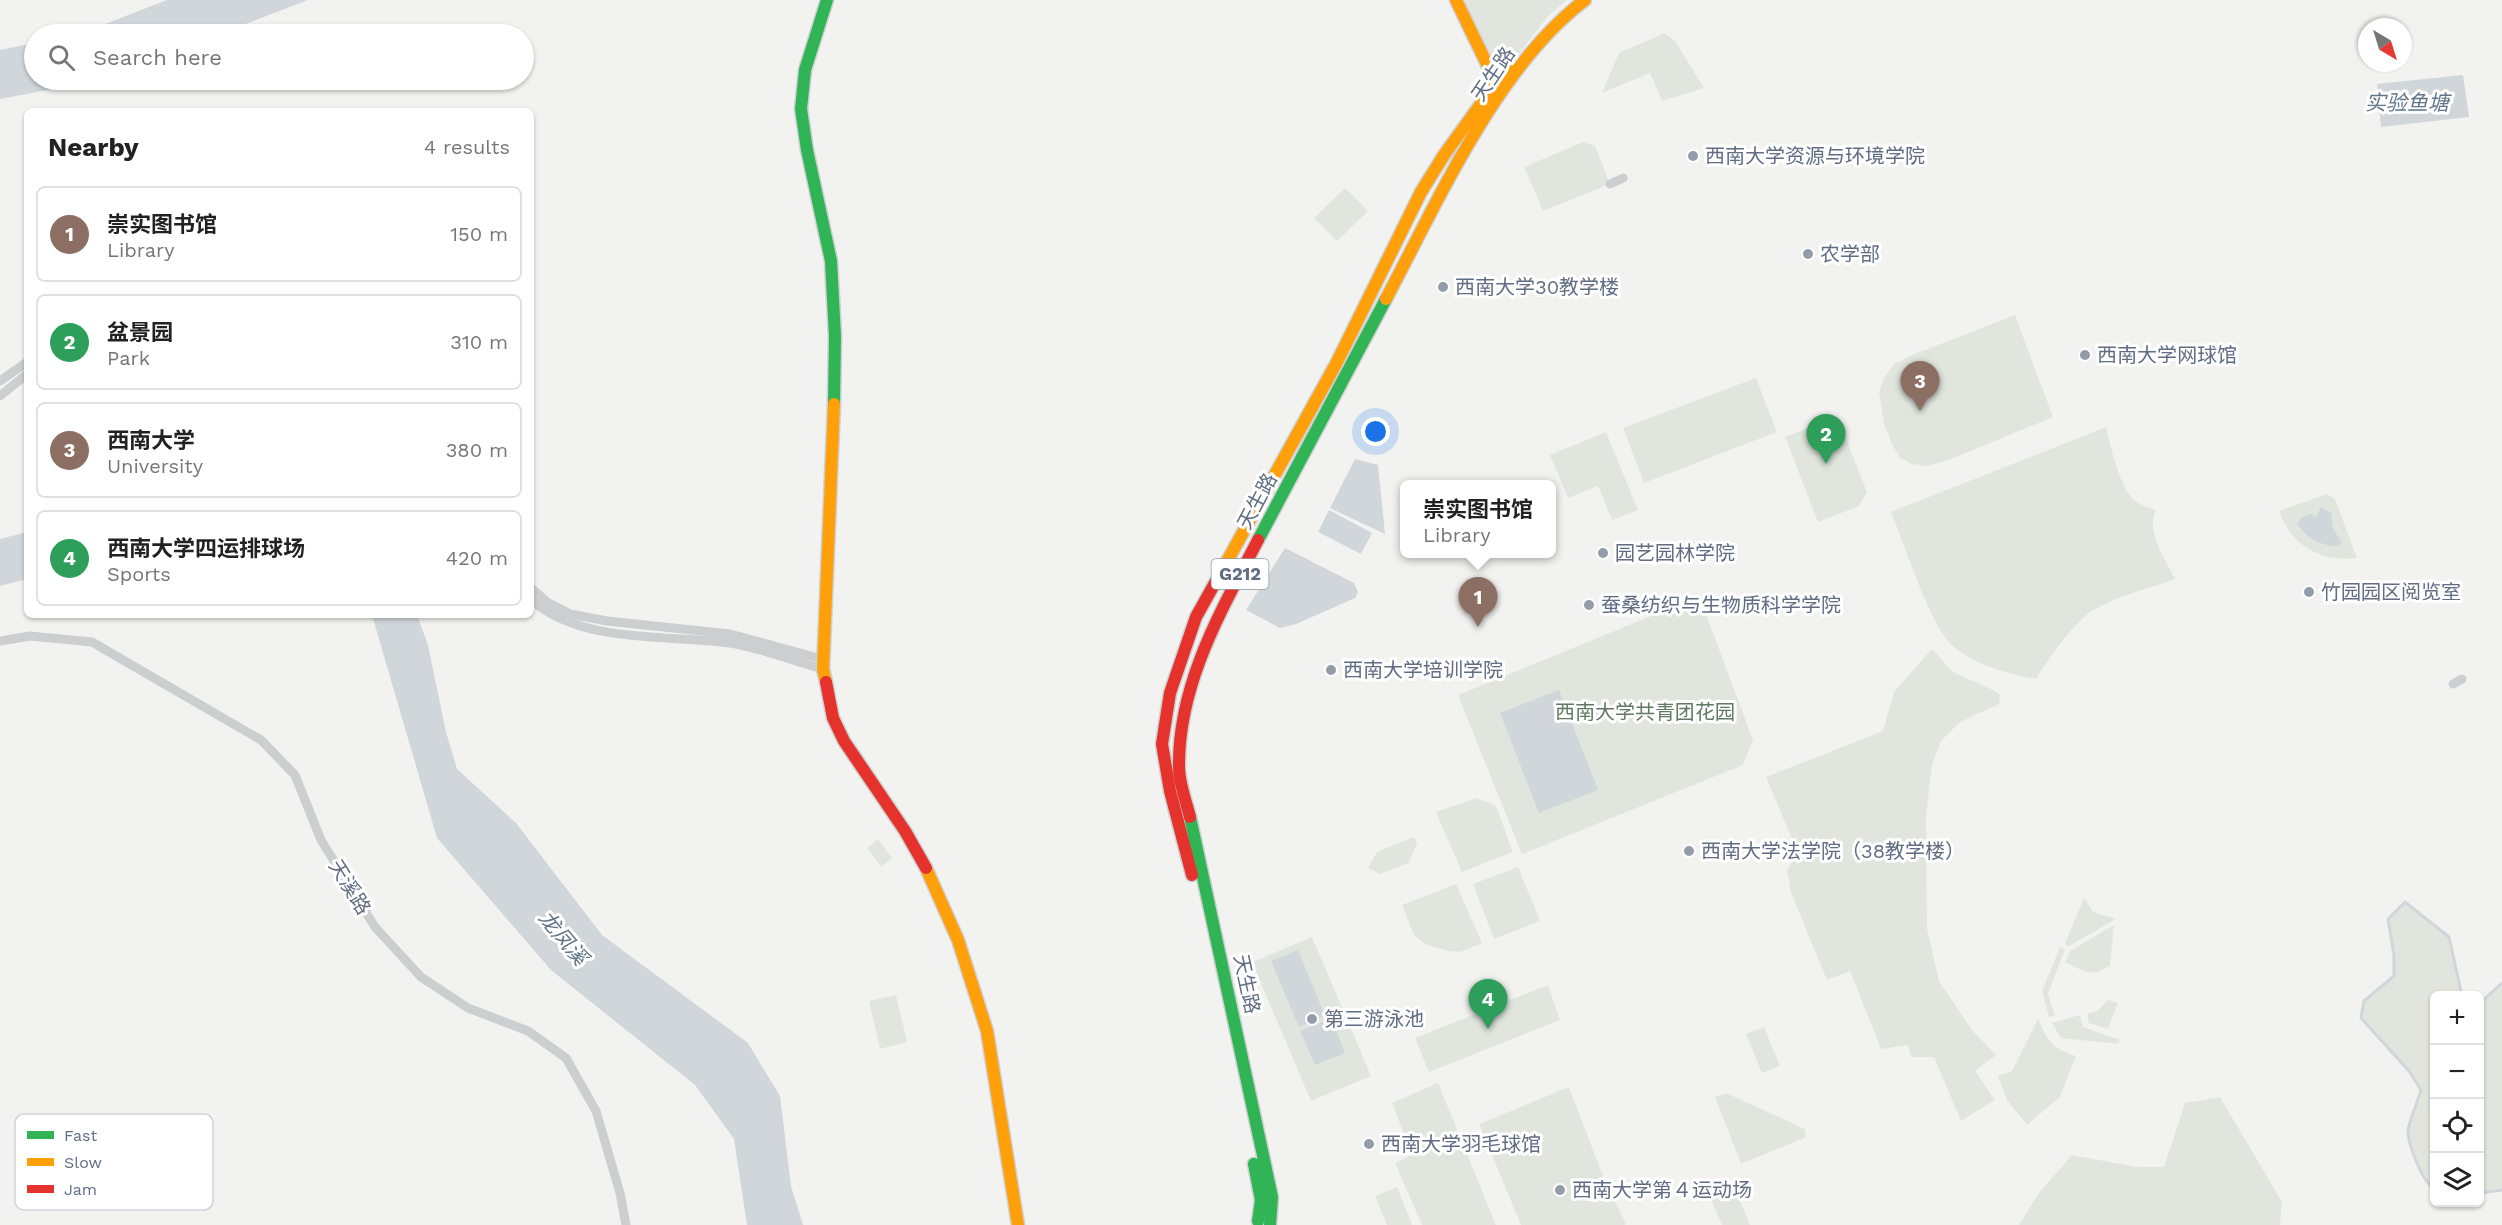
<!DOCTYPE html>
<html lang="en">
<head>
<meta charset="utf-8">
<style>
  :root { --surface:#fff; --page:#f6f6f6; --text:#222; --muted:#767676; --line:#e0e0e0; --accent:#55595f }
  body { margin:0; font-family:"Work Sans","Noto Sans SC",sans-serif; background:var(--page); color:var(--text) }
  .controls { position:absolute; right:18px; bottom:18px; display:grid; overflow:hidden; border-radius:9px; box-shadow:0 2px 4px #0004 }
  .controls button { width:54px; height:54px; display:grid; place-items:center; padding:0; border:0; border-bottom:2px solid var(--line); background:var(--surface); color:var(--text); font:30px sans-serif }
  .compass { position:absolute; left:2358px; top:18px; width:54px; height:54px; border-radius:50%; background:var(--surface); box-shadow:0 2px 4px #0004; rotate:142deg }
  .you { position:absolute; left:1376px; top:432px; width:21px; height:21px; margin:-15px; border:4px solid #fff; border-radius:50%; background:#1a73e8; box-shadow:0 0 0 9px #1a73e833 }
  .badge { display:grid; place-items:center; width:39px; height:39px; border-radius:50%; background:var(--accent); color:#fff; font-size:20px; font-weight:700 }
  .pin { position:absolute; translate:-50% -50px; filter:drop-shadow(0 2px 3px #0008) }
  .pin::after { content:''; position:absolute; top:32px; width:21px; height:18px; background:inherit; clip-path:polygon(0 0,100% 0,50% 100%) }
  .popup { position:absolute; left:1400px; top:480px; width:156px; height:78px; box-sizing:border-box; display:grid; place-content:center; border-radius:9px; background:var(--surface); filter:drop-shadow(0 2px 4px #0005); font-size:20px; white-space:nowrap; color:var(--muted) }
  .popup b { font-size:22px; color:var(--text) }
  .popup::after { content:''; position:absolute; left:50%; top:100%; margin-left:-12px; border:12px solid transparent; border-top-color:var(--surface) }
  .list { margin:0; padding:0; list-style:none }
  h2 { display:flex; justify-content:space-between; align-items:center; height:78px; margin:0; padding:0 24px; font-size:26px }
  h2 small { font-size:20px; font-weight:400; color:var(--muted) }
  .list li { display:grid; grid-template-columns:39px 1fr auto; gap:18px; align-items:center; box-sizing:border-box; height:96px; margin:0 12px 12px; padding:0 12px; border:2px solid var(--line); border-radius:9px }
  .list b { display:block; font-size:22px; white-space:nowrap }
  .list p { margin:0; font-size:20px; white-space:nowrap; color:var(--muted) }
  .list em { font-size:20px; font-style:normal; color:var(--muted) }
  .icon { flex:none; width:33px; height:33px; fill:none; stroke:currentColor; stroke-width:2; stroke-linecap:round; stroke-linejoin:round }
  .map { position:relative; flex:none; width:2502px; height:1225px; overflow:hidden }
  .search { position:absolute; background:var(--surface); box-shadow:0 2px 4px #0004; left:24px; top:24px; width:510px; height:66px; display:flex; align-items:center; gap:15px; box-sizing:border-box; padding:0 21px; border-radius:33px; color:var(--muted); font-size:22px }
  .panel { position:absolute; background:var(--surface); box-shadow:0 2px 4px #0004; left:24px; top:108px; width:510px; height:510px; border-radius:9px }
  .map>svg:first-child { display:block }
  .green { fill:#e0e6de }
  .water { fill:#d0d6da }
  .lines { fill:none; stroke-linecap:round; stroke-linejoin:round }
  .stream { stroke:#d0d6da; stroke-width:3 }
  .fast-casing { stroke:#ced0d1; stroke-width:15 }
  .slow-casing { stroke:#ced0d1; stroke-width:15 }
  .jam-casing { stroke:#ced0d1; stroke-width:15 }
  .street { stroke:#cdcecf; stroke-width:9 }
  .fast { stroke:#30b455; stroke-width:12 }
  .slow { stroke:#ff9f0a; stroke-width:12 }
  .jam { stroke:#e5322d; stroke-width:12 }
  .poi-dot { fill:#939ca9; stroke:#fff; stroke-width:2 }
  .labels { text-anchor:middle; stroke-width:6; stroke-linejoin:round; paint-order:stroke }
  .shield { fill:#fff; stroke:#9099a8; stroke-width:1.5 }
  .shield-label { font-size:18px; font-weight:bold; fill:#606d83 }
  .street-label { font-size:20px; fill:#606d83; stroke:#fff }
  .poi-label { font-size:20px; fill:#606d83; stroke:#fff; text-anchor:start }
  .park-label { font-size:20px; fill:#607960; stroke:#fff }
  .water-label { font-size:21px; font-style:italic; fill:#607588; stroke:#fff }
  .key { fill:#fff; stroke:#cfd3da; stroke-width:1.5 }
  .key-label { font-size:16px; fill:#606d83 }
</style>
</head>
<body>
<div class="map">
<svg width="2502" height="1225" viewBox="0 0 2502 1225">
  <rect width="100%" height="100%" fill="#f2f3f0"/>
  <path class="green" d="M 1466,0 L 1567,0 L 1549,15 L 1496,83 L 1460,8 Z
    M 1665,33 L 1675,41 L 1704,88 L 1662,101 L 1650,73 L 1602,93 L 1619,53 Z
    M 1583,142 L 1595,146 L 1610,184 L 1543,211 L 1524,167 Z
    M 1345,188 L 1368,211 L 1337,241 L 1314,218 Z
    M 2015,315 L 2053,417 L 1949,460 L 1928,466 L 1912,464 L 1900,458 L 1892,444 L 1884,424 L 1879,392 L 1884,378 L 1894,364 L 1910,356 Z
    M 1756,378 L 1777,432 L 1644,483 L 1623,428 Z
    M 1831,419 L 1840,424 L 1867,492 L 1859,506 L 1818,522 L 1785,437 Z
    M 2106,427 C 2111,447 2120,492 2138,503 C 2143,506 2150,508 2156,510 C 2145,531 2166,560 2175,579 C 2148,589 2116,596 2092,611 C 2071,625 2049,659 2036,679 C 2005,673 1976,666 1952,645 C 1931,627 1903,541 1891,512 Z
    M 1606,432 L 1638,510 L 1612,520 L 1598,486 L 1568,498 L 1550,455 Z
    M 2327,494 L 2335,499 L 2357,558 C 2321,563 2291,545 2279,511 Z
    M 1678,605 L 1694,605 L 1706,614 L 1753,740 L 1743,765 L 1522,854 L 1458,695 Z
    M 1932,649 L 1953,672 L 1993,690 L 2000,695 L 1999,704 L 1960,722 L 1941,741 L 1932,765 L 1926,816 L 1927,929 L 1939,981 L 1972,1030 L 1996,1055 L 1975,1071 L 1995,1100 L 1961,1121 L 1934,1057 L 1911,1057 L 1908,1045 L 1881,1049 L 1850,971 L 1827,980 L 1791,893 L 1787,870 L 1798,853 L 1766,777 L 1883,731 L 1894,692 Z
    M 1477,798 L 1496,806 L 1513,852 L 1462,872 L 1436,812 Z
    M 1414,837 L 1417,844 L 1408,863 L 1380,874 L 1368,868 L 1377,852 Z
    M 878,839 L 892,858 L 881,867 L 867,848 Z
    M 1518,867 L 1540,921 L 1494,939 L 1473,884 Z
    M 1456,884 L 1482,943 L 1460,952 L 1450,951 L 1427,945 L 1414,935 L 1402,905 Z
    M 2084,898 L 2093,912 L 2116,919 L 2069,946 L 2065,944 Z
    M 2405,902 L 2449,937 L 2462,995 L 2434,996 L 2434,1189 C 2422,1180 2408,1146 2408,1130 C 2408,1124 2419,1098 2421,1090 L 2409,1071 L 2361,1018 L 2364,1001 L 2394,975 L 2394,955 L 2388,919 Z
    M 2114,925 L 2110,965 C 2090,979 2085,971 2065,962 L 2070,951 Z
    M 1312,937 L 1371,1076 L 1311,1101 L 1252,962 Z
    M 2060,947 L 2065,949 L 2048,994 L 2055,1016 L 2049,1017 L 2042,991 Z
    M 2502,983 L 2502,1190 L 2480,1193 L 2480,1003 Z
    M 1548,985 L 1560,1020 L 1429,1072 L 1415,1038 Z
    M 896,995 L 907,1042 L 880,1049 L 869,1001 Z
    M 2108,1000 L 2118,1003 L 2108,1029 L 2089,1023 L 2087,1014 L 2097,1011 Z
    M 2080,1015 L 2083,1027 L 2120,1040 L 2118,1044 L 2061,1038 L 2052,1023 Z
    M 2038,1019 C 2048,1041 2052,1049 2076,1056 L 2060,1097 L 2027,1125 L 2007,1100 L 1998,1076 L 2012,1071 Z
    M 1764,1027 L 1780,1066 L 1762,1073 L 1746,1034 Z
    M 1438,1083 L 1496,1225 L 1422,1225 L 1395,1163 L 1412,1155 L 1392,1103 Z
    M 1569,1087 L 1601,1171 L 1626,1224 L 1624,1225 L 1521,1225 L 1479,1124 Z
    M 1726,1093 L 1805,1129 L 1806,1137 L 1741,1164 L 1715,1097 Z
    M 2220,1097 L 2282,1202 L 2280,1225 L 2019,1225 L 2039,1193 L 2072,1155 L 2137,1167 L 2164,1167 L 2185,1103 Z
    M 1397,1187 L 1412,1225 L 1387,1225 L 1375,1196 Z
    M 1734,1187 L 1750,1225 L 1722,1225 L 1710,1197 Z"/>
  <path class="water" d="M 167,0 L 308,0 L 220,34 L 79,34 Z
    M 34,43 L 34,80 L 101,80 L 0,99 L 0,50 Z
    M 2463,75 L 2469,117 L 2381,127 L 2377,84 Z
    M 1355,459 L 1378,465 L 1385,534 L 1330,508 Z
    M 2321,507 L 2331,513 L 2333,529 L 2342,542 L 2339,546 C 2322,546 2306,539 2297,523 L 2302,517 L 2311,514 L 2316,517 Z
    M 1329,510 L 1372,533 L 1361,554 L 1318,532 Z
    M 27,532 L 27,579 L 0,586 L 0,539 Z
    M 1285,548 L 1354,583 L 1358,592 L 1355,598 L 1296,624 L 1280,628 L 1246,610 Z
    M 372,615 L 417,615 L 428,645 L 446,732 L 457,769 L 516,823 L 602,935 L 748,1043 L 780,1096 L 791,1186 L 803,1225 L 747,1225 L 734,1139 L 695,1085 L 551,970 L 437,838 Z
    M 1559,690 L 1598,790 L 1539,813 L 1500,713 Z
    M 1298,950 L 1325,1016 L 1299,1027 L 1271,961 Z
    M 1331,1018 L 1345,1053 L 1315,1065 L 1300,1031 Z"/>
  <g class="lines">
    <path class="stream" d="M 2480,1003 L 2502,983
      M 2434,1189 C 2422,1180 2408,1146 2408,1130 C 2408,1125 2419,1098 2421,1090 L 2409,1071 L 2361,1018 L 2364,1001 L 2394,976 L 2394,955 L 2388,919 L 2405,902 L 2449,937 L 2462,996
      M 2480,1193 L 2502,1190"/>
    <g class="fast-casing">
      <path id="fast" d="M 827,0 L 805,70 L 801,109 L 807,150 L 831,261 L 835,336 L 834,404
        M 1258,540 L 1386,299
        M 1190,817 L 1272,1197 L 1270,1225
        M 1254,1164 L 1261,1200 L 1258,1221"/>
    </g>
    <g class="slow-casing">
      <path id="slow" d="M 1456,0 L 1496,83
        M 1386,299 C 1437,203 1497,66 1585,0
        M 1225,565 L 1336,364 L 1421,192 L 1444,155 L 1507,68
        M 826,682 L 823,669 L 834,404
        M 926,868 L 958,940 L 987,1031 L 1018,1225"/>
    </g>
    <g class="jam-casing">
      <path id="jam" d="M 826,682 L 833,718 L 844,741 L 905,831 L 926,868
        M 1190,817 C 1186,801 1179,783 1179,767 C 1178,684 1221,611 1258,540
        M 1192,875 L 1170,791 L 1162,744 L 1170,693 L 1196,617 L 1225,565"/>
    </g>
    <path class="street" d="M 1610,184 L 1623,178
      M 0,381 L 27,362
      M 0,396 L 27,374
      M 531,588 L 547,602 L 570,614 L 607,621 L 730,634 L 822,659
      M 531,600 C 585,645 665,634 730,643 C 761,648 793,661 823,669
      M 0,641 L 30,636 L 92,642 L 261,740 L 295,775 L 321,840 L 375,927 L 421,977 L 468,1008 L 528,1031 L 566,1058 L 596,1111 L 620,1193 L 626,1225
      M 2453,684 L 2462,679"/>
    <use href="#fast" class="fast"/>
    <use href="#slow" class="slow"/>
    <use href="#jam" class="jam"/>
  </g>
  <g class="poi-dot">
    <circle cx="1693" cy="156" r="6"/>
    <circle cx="1808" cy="254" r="6"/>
    <circle cx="1443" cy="287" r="6"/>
    <circle cx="2085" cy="355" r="6"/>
    <circle cx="1603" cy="553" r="6"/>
    <circle cx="2309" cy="592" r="6"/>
    <circle cx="1589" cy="605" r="6"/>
    <circle cx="1331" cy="670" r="6"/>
    <circle cx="1689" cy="851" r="6"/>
    <circle cx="1312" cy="1019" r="6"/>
    <circle cx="1369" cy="1144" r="6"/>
    <circle cx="1560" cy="1190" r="6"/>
  </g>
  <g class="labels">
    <rect class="shield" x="1211.5" y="559" width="57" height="30" rx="4.5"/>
    <g class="shield-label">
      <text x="1240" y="580">G212</text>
    </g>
    <g class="street-label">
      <text transform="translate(1493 74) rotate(-56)" y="7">天生路</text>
      <text transform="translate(1257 501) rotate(-62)" y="7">天生路</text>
      <text transform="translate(350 887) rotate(58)" y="7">天溪路</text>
      <text transform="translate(1247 984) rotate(78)" y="7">天生路</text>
    </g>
    <g class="poi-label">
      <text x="1705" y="163">西南大学资源与环境学院</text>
      <text x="1820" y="261">农学部</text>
      <text x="1455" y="294">西南大学30教学楼</text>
      <text x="2097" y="362">西南大学网球馆</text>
      <text x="1615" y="560">园艺园林学院</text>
      <text x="2321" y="599">竹园园区阅览室</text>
      <text x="1601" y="612">蚕桑纺织与生物质科学学院</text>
      <text x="1343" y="677">西南大学培训学院</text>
      <text x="1701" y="858">西南大学法学院（38教学楼）</text>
      <text x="1324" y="1026">第三游泳池</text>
      <text x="1381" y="1151">西南大学羽毛球馆</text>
      <text x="1572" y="1197">西南大学第４运动场</text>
    </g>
    <g class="park-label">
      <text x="1645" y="719">西南大学共青团花园</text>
    </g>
    <g class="water-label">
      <text x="2407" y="110">实验鱼塘</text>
      <text transform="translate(563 938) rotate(50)" y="7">龙凤溪</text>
    </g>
  </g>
  <rect x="15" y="1114" width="198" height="96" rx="9" class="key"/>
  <rect x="27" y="1131" width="27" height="8" fill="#30b455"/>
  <rect x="27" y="1158" width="27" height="8" fill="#ff9f0a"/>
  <rect x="27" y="1185" width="27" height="8" fill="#e5322d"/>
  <g class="key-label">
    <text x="64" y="1141">Fast</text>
    <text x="64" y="1168">Slow</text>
    <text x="64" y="1195">Jam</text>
  </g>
</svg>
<div class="controls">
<button>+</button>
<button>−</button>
<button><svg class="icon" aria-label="locate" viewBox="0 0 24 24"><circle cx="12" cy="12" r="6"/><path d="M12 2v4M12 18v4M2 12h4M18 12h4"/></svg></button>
<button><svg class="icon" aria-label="layers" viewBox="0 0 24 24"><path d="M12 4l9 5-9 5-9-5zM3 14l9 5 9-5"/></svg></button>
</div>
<svg class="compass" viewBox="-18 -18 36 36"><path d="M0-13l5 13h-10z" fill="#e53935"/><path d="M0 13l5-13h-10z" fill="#767676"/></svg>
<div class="you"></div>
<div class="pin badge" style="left:1478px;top:627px;background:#8d6e63">1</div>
<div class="popup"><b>崇实图书馆</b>Library</div>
<div class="pin badge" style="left:1826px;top:464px;background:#2e9e5b">2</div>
<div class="pin badge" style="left:1920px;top:411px;background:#8d6e63">3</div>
<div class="pin badge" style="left:1488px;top:1029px;background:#2e9e5b">4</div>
<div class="search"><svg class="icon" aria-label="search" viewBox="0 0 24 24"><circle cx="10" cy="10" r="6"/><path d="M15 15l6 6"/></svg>Search here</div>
<section class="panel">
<h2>Nearby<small>4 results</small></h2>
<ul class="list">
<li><span class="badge" style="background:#8d6e63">1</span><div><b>崇实图书馆</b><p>Library</p></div><em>150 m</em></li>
<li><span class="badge" style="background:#2e9e5b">2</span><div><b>盆景园</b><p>Park</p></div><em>310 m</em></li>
<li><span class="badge" style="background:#8d6e63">3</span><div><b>西南大学</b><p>University</p></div><em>380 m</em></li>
<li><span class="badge" style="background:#2e9e5b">4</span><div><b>西南大学四运排球场</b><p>Sports</p></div><em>420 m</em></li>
</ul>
</section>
</div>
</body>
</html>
